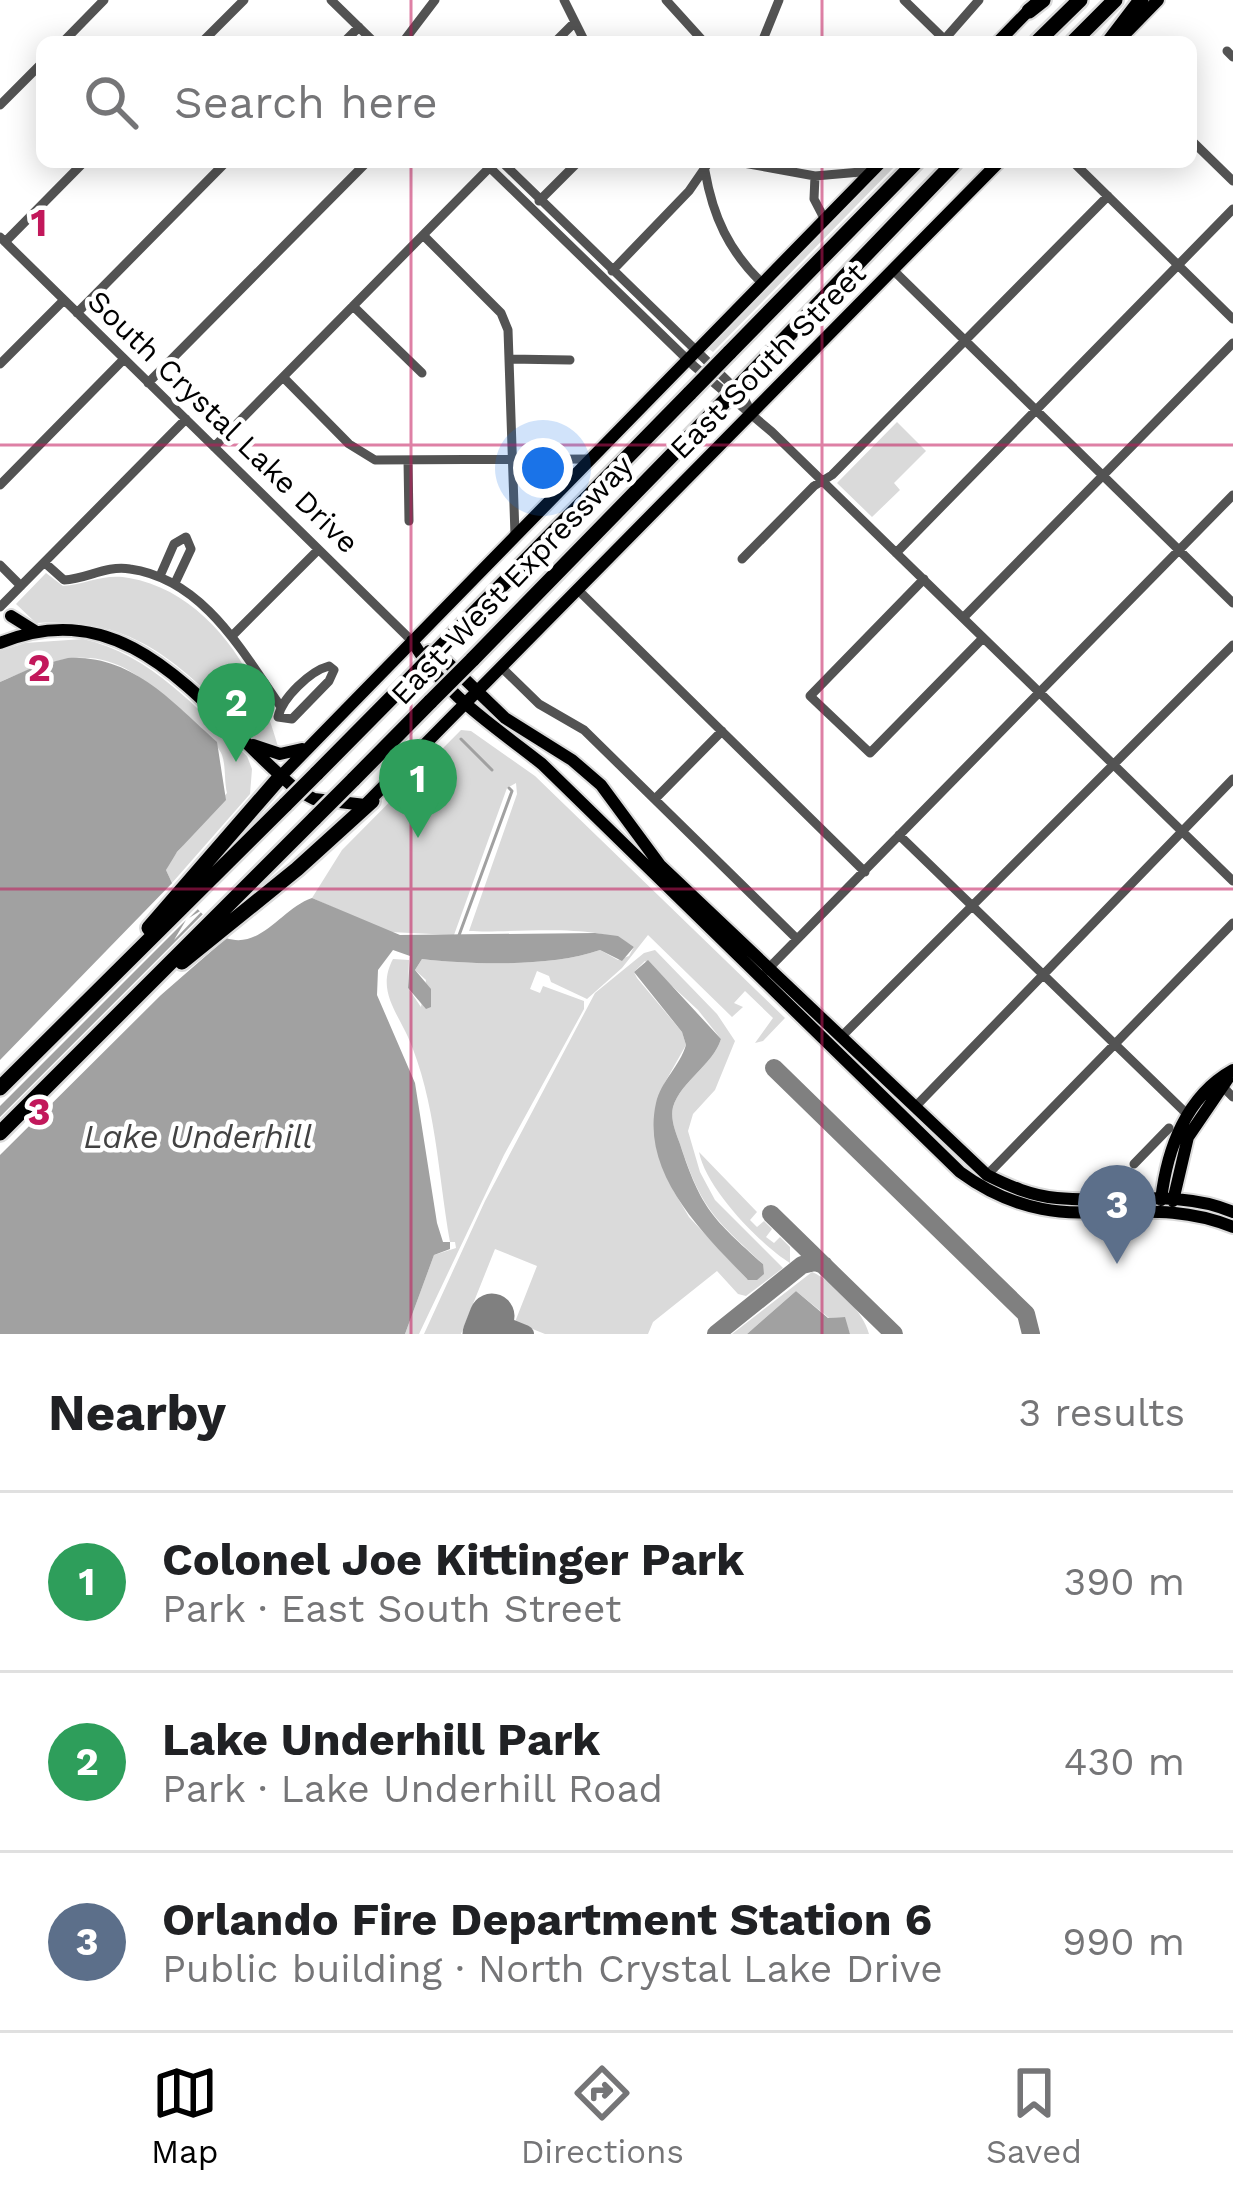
<!DOCTYPE html>
<html lang="en">
<head>
<meta charset="utf-8">
<style>
  :root { --surface:#fff; --page:#f6f6f6; --text:#202124; --muted:#757577; --line:#e0e0e0; --accent:#000 }
  body { margin:0; font-family:"Work Sans",sans-serif; background:var(--page); color:var(--text) }
  .you { position:absolute; left:543px; top:468px; width:42px; height:42px; margin:-30px; border:9px solid #fff; border-radius:50%; background:#1a73e8; box-shadow:0 0 0 18px #1a73e833 }
  .badge { display:grid; place-items:center; width:78px; height:78px; border-radius:50%; background:var(--accent); color:#fff; font-size:39px; font-weight:700 }
  .pin { position:absolute; translate:-50% -99px; filter:drop-shadow(0 3px 6px #0008) }
  .pin::after { content:''; position:absolute; top:63px; width:42px; height:36px; background:inherit; clip-path:polygon(0 0,100% 0,50% 100%) }
  .list { margin:0; padding:0; list-style:none }
  h2 { display:flex; justify-content:space-between; align-items:center; height:156px; margin:0; padding:0 48px; font-size:51px }
  h2 small { font-size:39px; font-weight:400; color:var(--muted) }
  .list li { display:grid; grid-template-columns:78px 1fr auto; gap:36px; align-items:center; box-sizing:border-box; height:180px; padding:0 48px; border-top:3px solid var(--line) }
  .list b { display:block; font-size:45px; white-space:nowrap }
  .list p { margin:0; font-size:39px; white-space:nowrap; color:var(--muted) }
  .list em { font-size:39px; font-style:normal; color:var(--muted) }
  .icon { flex:none; width:66px; height:66px; fill:none; stroke:currentColor; stroke-width:2; stroke-linecap:round; stroke-linejoin:round }
  .map { position:relative; flex:none; width:1233px; height:1334px; overflow:hidden }
  .search { position:absolute; background:var(--surface); box-shadow:0 6px 30px #0003; left:36px; right:36px; top:36px; height:132px; display:flex; align-items:center; gap:30px; box-sizing:border-box; padding:0 42px; border-radius:18px; color:var(--muted); font-size:45px }
  .sheet { height:696px; background:var(--surface) }
  nav { display:flex; justify-content:space-around; align-items:center; box-sizing:border-box; height:168px; border-top:3px solid var(--line); background:var(--surface); font-size:33px; color:var(--muted) }
  nav a { display:grid; justify-items:center; gap:6px }
  nav .on { color:var(--accent) }
  .map>svg:first-child { display:block }
  .green { fill:#dadada; fill-rule:evenodd }
  .water { fill:#a1a1a1 }
  .pier { fill:#fff }
  .lines { fill:none; stroke-linecap:round; stroke-linejoin:round }
  .stream { stroke:#a1a1a1; stroke-width:3 }
  .taxiway { stroke:#808080; stroke-width:18 }
  .runway { stroke:#808080; stroke-width:45 }
  .major-casing { stroke:#dbdbdb; stroke-width:16 }
  .highway-casing { stroke:#dbdbdb; stroke-width:20 }
  .minor { stroke:#535353; stroke-width:9 }
  .major { stroke:#000; stroke-width:12 }
  .highway { stroke:#000; stroke-width:15 }
  .highway-bridge-casing { stroke:#dbdbdb; stroke-width:20; stroke-linecap:butt }
  .highway-bridge { stroke:#000; stroke-width:15 }
  .grid { fill:none; stroke:#c2185b; stroke-width:3; stroke-opacity:0.55 }
  .labels { text-anchor:middle; stroke-width:9; stroke-linejoin:round; paint-order:stroke }
  .street-label { font-size:30px; fill:#000; stroke:#fff }
  .water-label { font-size:33px; font-style:italic; fill:#424242; stroke:#fff }
  .grid-label { font-size:39px; text-anchor:middle; font-weight:bold; fill:#c2185b; stroke:#fff; stroke-width:9; stroke-linejoin:round; paint-order:stroke }
</style>
</head>
<body>
<div class="map">
<svg width="1233" height="1334" viewBox="0 0 1233 1334">
  <rect width="100%" height="100%" fill="#fff"/>
  <path class="green" d="M 887,162 L 899,162 L 713,352 L 706,347 Z
    M 897,422 L 926,451 L 894,483 L 900,490 L 872,517 L 837,483 Z
    M 46,573 L 63,586 C 86,584 105,573 129,578 C 209,592 259,675 278,747 L 262,744 C 187,676 146,615 36,623 L 16,604 Z
    M 83,639 C 151,654 198,710 247,756 L 252,769 L 250,794 L 172,883 L 166,870 L 168,863 L 227,793 C 224,781 226,766 222,755 C 217,741 194,726 183,715 C 117,649 85,643 0,682 L 0,651 L 25,643 Z
    M 461,730 L 471,731 L 535,776 L 785,1018 L 763,1041 L 755,1043 L 773,1018 L 745,991 L 734,1003 L 743,1007 L 732,1017 L 648,935 L 622,968 L 587,999 L 551,982 L 549,976 L 537,971 L 530,989 L 540,993 L 543,986 L 584,1001 L 584,1009 L 504,1155 L 419,1334 L 405,1334 L 434,1255 L 456,1248 L 455,1242 L 450,1242 C 438,1174 436,1101 408,1037 C 395,1009 377,989 393,959 L 409,960 L 408,988 L 421,1007 L 426,980 L 415,970 L 422,959 C 473,965 552,967 600,950 L 618,960 L 629,956 L 634,947 C 600,921 513,934 469,931 L 517,794 L 516,783 L 507,788 L 454,935 L 389,932 L 312,898 L 342,850 Z
    M 655,950 L 717,1014 L 735,1041 L 715,1090 L 693,1114 L 688,1131 L 700,1172 L 715,1200 L 783,1268 L 746,1296 L 738,1294 L 717,1271 L 653,1322 L 648,1334 L 545,1334 L 515,1322 L 537,1266 L 495,1249 L 461,1334 L 424,1334 L 485,1201 L 595,993 L 644,953 ZM 645,961 L 698,1010 L 721,1039 C 713,1065 681,1081 673,1107 C 670,1119 676,1133 680,1144 C 702,1210 714,1218 763,1264 L 747,1279 L 689,1217 L 673,1190 L 664,1084 L 686,1045 L 682,1032 L 637,978 L 634,972 Z
    M 699,1152 L 757,1212 L 750,1220 L 757,1227 L 764,1221 L 772,1229 L 766,1237 L 774,1243 L 780,1237 L 790,1247 L 790,1263 C 761,1245 706,1189 699,1152 Z
    M 812,1272 C 835,1282 864,1313 869,1334 L 850,1334 L 844,1317 L 829,1318 L 796,1291 L 747,1334 L 732,1334 Z"/>
  <path class="water" d="M 68,658 C 133,655 172,702 217,742 L 226,800 L 177,852 L 166,870 L 172,883 L 226,938 C 261,950 282,908 312,898 L 400,935 L 595,933 L 618,936 L 634,947 L 622,961 L 600,950 C 552,967 473,965 422,959 L 415,970 L 431,989 L 431,1007 L 426,1009 L 408,988 L 410,956 L 393,950 L 378,970 L 377,995 L 415,1083 L 437,1223 L 443,1242 L 450,1242 L 450,1249 L 434,1255 L 405,1334 L 0,1334 L 0,682 L 36,666 Z
    M 648,960 L 721,1039 C 713,1065 681,1081 673,1107 C 670,1119 676,1133 680,1144 C 701,1209 713,1219 763,1264 L 764,1274 L 757,1280 L 748,1280 C 705,1235 640,1174 656,1103 C 661,1081 680,1066 686,1045 L 682,1032 L 634,972 Z
    M 796,1291 L 828,1318 L 845,1317 L 850,1334 L 747,1334 Z"/>
  <path class="pier" d="M 177,878 L 202,905 L 189,918 L 205,908 L 174,940 L 186,920 L 0,1106 L 0,1060 Z
    M 207,910 L 231,934 L 161,995 L 0,1155 L 0,1117 Z"/>
  <g class="lines">
    <path class="stream" d="M 461,739 L 492,770
      M 458,938 L 512,791 L 509,788"/>
    <path class="taxiway" d="M 774,1068 L 1026,1314 L 1031,1334
      M 771,1214 L 894,1334
      M 490,1320 L 525,1334
      M 716,1334 L 802,1265 L 815,1262 L 824,1265"/>
    <path class="runway" d="M 485,1334 L 492,1316"/>
    <g class="major-casing">
      <path id="major" d="M 998,42 L 1034,5
        M 1117,42 L 1158,0
        M 11,616 L 35,631
        M 412,641 C 445,696 493,725 542,764 L 960,1172 C 1062,1247 1134,1187 1233,1227
        M 0,643 C 134,588 208,717 297,790 L 314,799 L 365,805 L 999,162
        M 429,651 L 446,661 L 505,718 L 572,760 L 601,785 L 660,865 L 987,1175 C 1009,1186 1032,1196 1057,1198 C 1117,1204 1177,1188 1233,1212
        M 253,745 L 280,754 L 302,749
        M 281,776 L 881,162
        M 1161,1200 C 1167,1149 1186,1096 1233,1070
        M 1173,1201 L 1188,1137 L 1233,1071"/>
    </g>
    <g class="highway-casing">
      <path id="highway" d="M 1029,11 L 1043,0
        M 1037,42 L 1080,0
        M 1073,42 L 1115,0
        M 1109,42 L 1141,0
        M 729,353 L 916,162
        M 752,373 L 955,162
        M 450,638 L 690,393
        M 472,660 L 712,414
        M 316,774 L 409,680
        M 353,780 L 431,701
        M 149,928 L 281,776
        M 182,962 L 297,869 L 372,801
        M 0,1088 L 286,804
        M 0,1133 L 315,818"/>
    </g>
    <path class="minor" d="M 331,0 L 374,42
      M 564,0 L 585,42
      M 666,0 L 704,42
      M 904,0 L 947,42
      M 943,41 L 979,0
      M 63,42 L 104,0
      M 202,42 L 244,0
      M 344,42 L 359,27
      M 403,42 L 435,0
      M 555,42 L 573,24
      M 762,42 L 779,0
      M 1227,51 L 1233,57
      M 0,105 L 42,63
      M 1191,140 L 1233,181
      M 484,162 L 694,366 L 772,432 L 1233,881
      M 502,162 L 743,396 L 751,412
      M 738,162 L 815,176 L 872,171
      M 1073,162 L 1233,319
      M 705,171 C 713,217 729,251 762,283
      M 815,176 L 814,199 L 825,220
      M 539,201 L 578,162
      M 423,235 L 501,313 L 508,330 L 515,535
      M 0,237 L 412,641
      M 5,242 L 84,162
      M 892,269 L 1233,603
      M 612,271 L 689,191 L 709,162
      M 353,306 L 422,373
      M 77,313 L 226,162
      M 509,359 L 570,360
      M 0,364 L 64,300
      M 283,377 L 349,444 L 375,460 L 589,459
      M 148,383 L 367,162
      M 214,447 L 495,162
      M 408,460 L 409,521
      M 0,485 L 124,359
      M 896,553 L 1233,209
      M 742,559 L 814,486 L 832,475 L 1108,196
      M 45,563 L 64,580 C 87,579 106,565 130,569 C 203,579 242,651 281,707
      M 0,565 L 21,586
      M 160,576 L 174,544 L 186,537 L 191,549 L 175,583
      M 924,579 L 810,696 L 870,753 L 983,638
      M 577,589 L 865,872
      M 0,607 L 186,419
      M 963,618 L 1233,343
      M 232,636 L 318,550
      M 329,666 L 334,670 L 329,681 L 292,719 L 278,717 C 282,698 310,671 329,666 Z
      M 501,667 L 539,704 L 584,730 L 797,939
      M 655,799 L 722,731
      M 899,835 L 1188,1115
      M 766,971 L 1233,495
      M 841,1037 L 1233,645
      M 1224,1088 L 1233,1097
      M 915,1107 L 1233,779
      M 1134,1164 L 1169,1128
      M 987,1175 L 1233,923"/>
    <use href="#major" class="major"/>
    <use href="#highway" class="highway"/>
    <g class="highway-bridge-casing">
      <path id="highway-bridge" d="M 690,393 L 729,353
        M 712,414 L 752,373
        M 409,680 L 450,638
        M 431,701 L 472,660
        M 286,804 L 316,774
        M 315,818 L 353,780"/>
    </g>
    <use href="#highway-bridge" class="highway-bridge"/>
  </g>
  <path class="grid" d="M 411,0 L 411,42M 822,0 L 822,42M 411,162 L 411,1334M 822,162 L 822,1334M 0,445 L 1233,445M 0,889 L 1233,889"/>
  <g class="labels">
    <g class="street-label">
      <text transform="translate(768 361) rotate(-45)" y="10">East South Street</text>
      <text transform="translate(223 422) rotate(44)" y="10">South Crystal Lake Drive</text>
      <text transform="translate(512 580) rotate(-46)" y="10">East-West Expressway</text>
    </g>
    <g class="water-label">
      <text x="198" y="1148">Lake Underhill</text>
    </g>
  </g>
  <g class="grid-label">
    <text x="39" y="236">1</text>
    <text x="39" y="681">2</text>
    <text x="39" y="1125">3</text>
  </g>
</svg>
<div class="you"></div>
<div class="pin badge" style="left:418px;top:838px;background:#2e9e5b">1</div>
<div class="pin badge" style="left:236px;top:762px;background:#2e9e5b">2</div>
<div class="pin badge" style="left:1117px;top:1264px;background:#5c6f8a">3</div>
<div class="search"><svg class="icon" aria-label="search" viewBox="0 0 24 24"><circle cx="10" cy="10" r="6"/><path d="M15 15l6 6"/></svg>Search here</div>
</div>
<section class="sheet">
<h2>Nearby<small>3 results</small></h2>
<ul class="list">
<li><span class="badge" style="background:#2e9e5b">1</span><div><b>Colonel Joe Kittinger Park</b><p>Park · East South Street</p></div><em>390 m</em></li>
<li><span class="badge" style="background:#2e9e5b">2</span><div><b>Lake Underhill Park</b><p>Park · Lake Underhill Road</p></div><em>430 m</em></li>
<li><span class="badge" style="background:#5c6f8a">3</span><div><b>Orlando Fire Department Station 6</b><p>Public building · North Crystal Lake Drive</p></div><em>990 m</em></li>
</ul>
</section>
<nav>
<a class="on"><svg class="icon" aria-label="map" viewBox="0 0 24 24"><path d="M3 6l6-2 6 2 6-2v14l-6 2-6-2-6 2zM9 4v14M15 6v14"/></svg>Map</a>
<a><svg class="icon" aria-label="directions" viewBox="0 0 24 24"><path d="M12 3l9 9-9 9-9-9zM9 14v-3h6M13 9l2 2-2 2"/></svg>Directions</a>
<a><svg class="icon" aria-label="saved" viewBox="0 0 24 24"><path d="M7 4h10v16l-5-4-5 4z"/></svg>Saved</a>
</nav>
</body>
</html>
